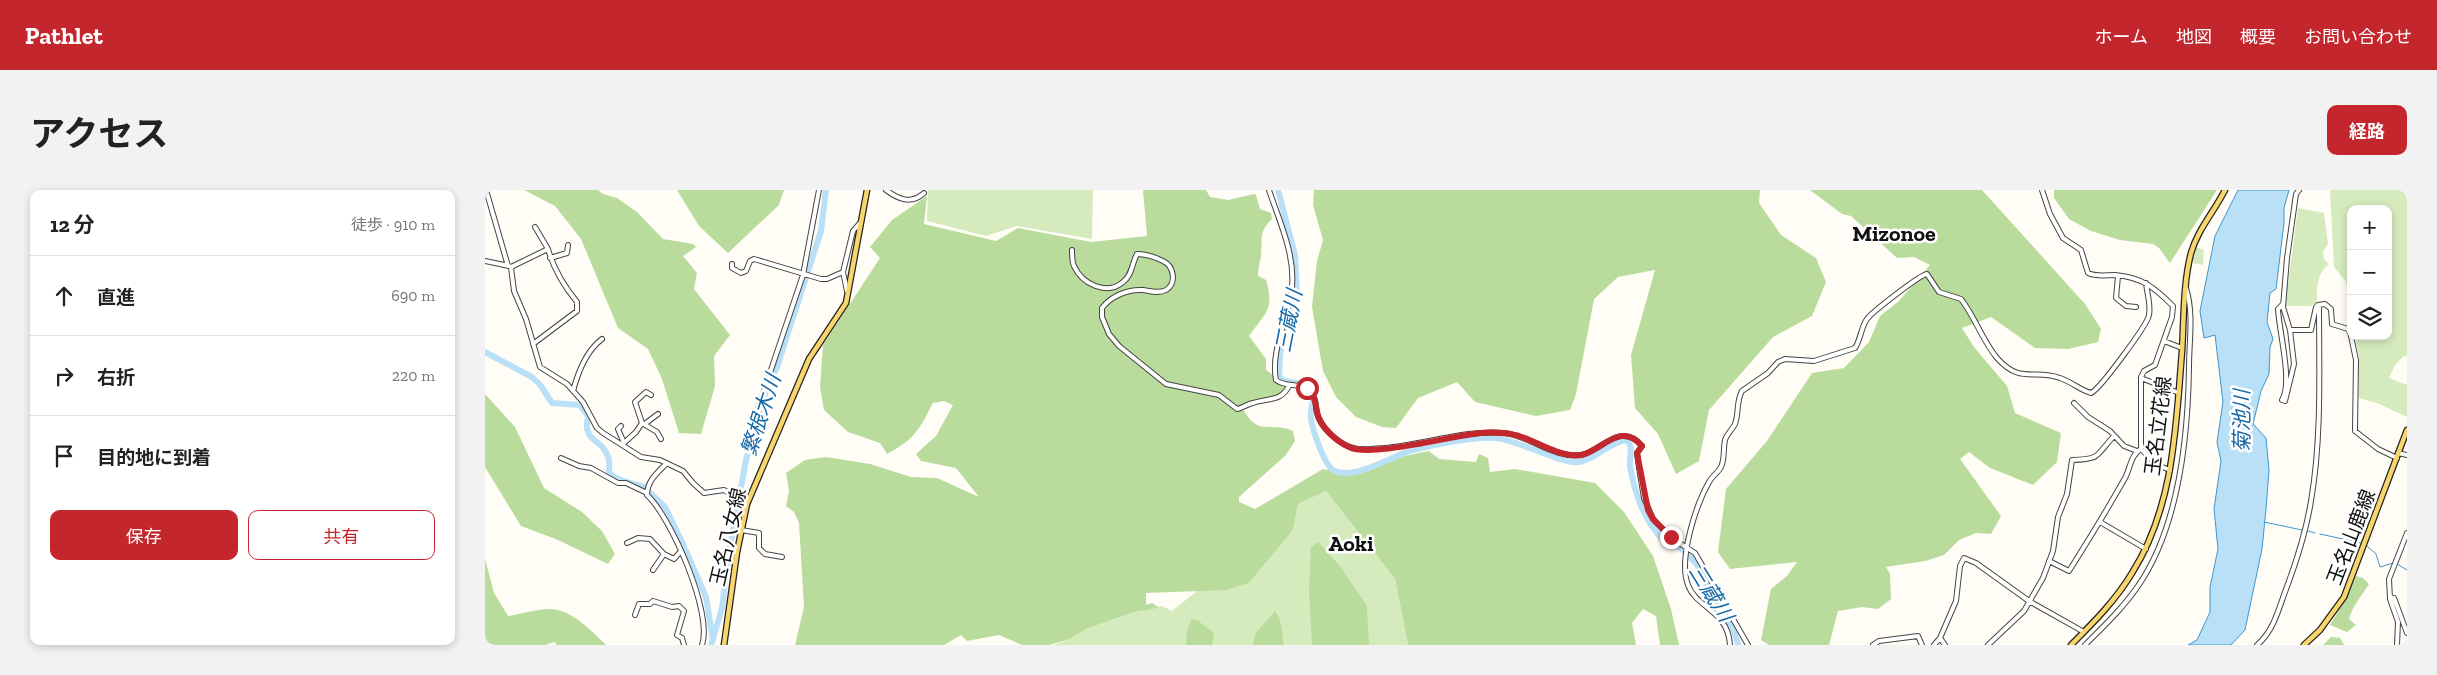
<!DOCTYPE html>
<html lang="ja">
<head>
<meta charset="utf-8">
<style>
  :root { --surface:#fff; --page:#f2f2f2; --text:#222; --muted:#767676; --line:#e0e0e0; --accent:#c4262e }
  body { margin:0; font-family:"Zilla Slab","Noto Sans JP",serif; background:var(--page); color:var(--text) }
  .controls { position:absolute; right:15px; top:15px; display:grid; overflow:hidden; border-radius:10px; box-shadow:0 2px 8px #0003 }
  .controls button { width:45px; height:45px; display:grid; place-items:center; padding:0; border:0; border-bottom:1px solid var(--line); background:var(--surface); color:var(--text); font:25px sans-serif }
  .stop { position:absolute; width:15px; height:15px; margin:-11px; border:4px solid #c4262e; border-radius:50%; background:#fff }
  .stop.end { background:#c4262e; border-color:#fff; box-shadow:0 1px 5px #0008 }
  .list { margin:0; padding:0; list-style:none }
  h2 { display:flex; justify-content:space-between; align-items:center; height:65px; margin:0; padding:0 20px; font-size:21px }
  h2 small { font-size:16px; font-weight:400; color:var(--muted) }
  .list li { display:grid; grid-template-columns:32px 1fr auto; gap:15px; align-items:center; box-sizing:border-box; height:80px; padding:0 20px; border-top:1px solid var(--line) }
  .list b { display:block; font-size:19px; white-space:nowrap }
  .list em { font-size:16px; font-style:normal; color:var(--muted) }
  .actions { display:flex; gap:10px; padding:15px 20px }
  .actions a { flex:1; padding:11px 0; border:1px solid var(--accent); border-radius:10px; text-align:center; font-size:18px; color:var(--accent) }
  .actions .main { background:var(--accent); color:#fff }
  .icon { flex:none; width:28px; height:28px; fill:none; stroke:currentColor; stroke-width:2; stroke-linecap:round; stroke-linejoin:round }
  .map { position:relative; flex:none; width:1922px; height:455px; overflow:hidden; border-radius:10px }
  header { display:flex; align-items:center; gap:30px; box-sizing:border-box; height:70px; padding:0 25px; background:var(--accent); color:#fff }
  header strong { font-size:24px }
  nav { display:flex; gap:28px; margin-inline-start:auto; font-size:18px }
  .intro { display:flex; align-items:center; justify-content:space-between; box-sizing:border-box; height:120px; padding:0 30px }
  h1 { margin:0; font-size:35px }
  .button { padding:12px 22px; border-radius:10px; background:var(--accent); color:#fff; font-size:18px; font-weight:700 }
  main { display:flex; gap:30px; padding:0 30px }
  aside { flex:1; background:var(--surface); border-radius:10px; box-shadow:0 2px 8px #0003 }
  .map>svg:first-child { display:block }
  .green { fill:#d5ebbd }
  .forest { fill:#b9dc9c }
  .water { fill:#b9e0f7; stroke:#3f96cf }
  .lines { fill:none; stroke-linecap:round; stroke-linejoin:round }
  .stream { stroke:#3f96cf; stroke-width:1 }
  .river { stroke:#b9e0f7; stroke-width:6 }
  .minor-casing { stroke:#444; stroke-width:6 }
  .major-casing { stroke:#222; stroke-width:7 }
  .minor { stroke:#fff; stroke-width:4 }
  .major { stroke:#f9d66b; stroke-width:4.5 }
  .route { stroke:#c4262e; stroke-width:6 }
  .labels { text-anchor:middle; stroke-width:5; stroke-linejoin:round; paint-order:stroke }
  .street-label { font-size:20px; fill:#111; stroke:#fff }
  .water-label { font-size:21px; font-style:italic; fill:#1768a6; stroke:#fff }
  .quarter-label { font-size:22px; font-weight:bold; fill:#111; stroke:#fff }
</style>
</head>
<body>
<header>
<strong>Pathlet</strong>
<nav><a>ホーム</a><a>地図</a><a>概要</a><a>お問い合わせ</a></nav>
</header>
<div class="intro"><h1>アクセス</h1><a class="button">経路</a></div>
<main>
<aside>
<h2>12 分<small>徒歩 · 910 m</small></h2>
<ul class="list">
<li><svg class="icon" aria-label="ahead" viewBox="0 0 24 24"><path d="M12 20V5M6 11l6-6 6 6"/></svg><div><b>直進</b></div><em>690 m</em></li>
<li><svg class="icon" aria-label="right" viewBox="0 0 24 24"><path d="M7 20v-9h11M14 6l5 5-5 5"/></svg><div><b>右折</b></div><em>220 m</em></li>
<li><svg class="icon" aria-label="arrive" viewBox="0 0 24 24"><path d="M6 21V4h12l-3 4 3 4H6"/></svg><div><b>目的地に到着</b></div></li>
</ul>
<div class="actions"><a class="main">保存</a><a>共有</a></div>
</aside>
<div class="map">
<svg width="1922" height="455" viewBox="0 0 1922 455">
  <rect width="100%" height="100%" fill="#fffdf5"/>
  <path class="green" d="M 443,0 L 608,0 L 607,49 L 532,36 L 501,46 L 442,31 Z
    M 1845,0 L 1922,0 L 1922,167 L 1919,166 L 1910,175 L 1904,188 L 1922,195 L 1922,227 L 1892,213 L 1874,208 L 1874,166 L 1870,146 L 1903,146 L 1903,19 L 1866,19 L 1866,124 L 1861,92 L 1849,77 Z
    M 1813,18 L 1839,23 L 1843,54 L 1838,61 L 1839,69 L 1844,74 C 1831,85 1832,97 1832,112 L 1826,116 L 1800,116 Z
    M 1711,57 L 1719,60 L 1718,75 L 1707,73 Z
    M 841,301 L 910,389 L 923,455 L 569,455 L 585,449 L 601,439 L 649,422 L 677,416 L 687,421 L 713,400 L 742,400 L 764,393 L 808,340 L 813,314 Z"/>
  <path class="forest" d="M 39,0 L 113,0 L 118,4 L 132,8 L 152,22 L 178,49 L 208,54 L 211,57 L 198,66 L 212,83 L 209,99 L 245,145 L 229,166 L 230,196 L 216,244 L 194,243 L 177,189 L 163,159 L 133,138 L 96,49 L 70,16 Z
    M 192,0 L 299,0 L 294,15 L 243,63 L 214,36 Z
    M 658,0 L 721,0 L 725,7 L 743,10 L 769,4 L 771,5 L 775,19 L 786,23 L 787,29 C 773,43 778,48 776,66 C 775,73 773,78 773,86 L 781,90 C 790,120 780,123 764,146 L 781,169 L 781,180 L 804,196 L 796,206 L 757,218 C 776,249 782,230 808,241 L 810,251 L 800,266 L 754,307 L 754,312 L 770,319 L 838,279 L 854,282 L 880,280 L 915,267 L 944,261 L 954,269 L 991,272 L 994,264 L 1003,268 L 1005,282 L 1030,279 L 1110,293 L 1139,322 L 1168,366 L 1186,419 L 1194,455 L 1175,455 L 1171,426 L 1158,419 L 1147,433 L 1151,455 L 923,455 L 910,389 L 841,301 L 813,314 L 808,340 L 764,393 L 742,400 L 661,403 L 661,415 L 667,413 L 673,417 L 672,418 L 649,422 L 601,439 L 585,449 L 564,455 L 537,455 L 514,445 L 482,451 L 476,445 L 459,455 L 310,455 L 319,417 L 314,333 L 309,322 L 301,316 L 304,301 L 301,283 L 320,270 L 341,267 L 385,274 L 426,287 L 452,288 L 494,307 L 471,278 L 436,271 L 431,264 L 451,246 L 468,215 L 459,211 L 448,213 C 434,240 430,249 402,264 L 395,253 L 363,242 L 339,220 L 335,197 L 338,155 L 395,68 L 385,57 L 407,30 L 442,6 L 439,34 L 511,51 L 533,38 L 606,52 L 662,46 Z
    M 829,0 L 1275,0 L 1274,13 L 1296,45 L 1331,68 L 1341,92 L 1327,126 L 1288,147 L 1224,220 L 1214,271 L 1191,284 L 1173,244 L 1150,218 L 1146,165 L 1170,80 L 1133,87 L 1109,109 L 1091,204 L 1085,220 L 1051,226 L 990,212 L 972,192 L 933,208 L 911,238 L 897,237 L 871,227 L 851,207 L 838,181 L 827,117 L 832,71 L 838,50 L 828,15 Z
    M 1325,0 L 1497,0 L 1600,114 L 1616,139 L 1613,152 L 1583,159 L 1550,158 L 1506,127 L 1477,138 L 1489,157 L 1522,196 L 1530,223 L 1576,243 L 1572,272 L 1548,295 L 1505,278 L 1484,262 L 1475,269 L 1516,326 L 1506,344 L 1491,343 L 1474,350 L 1459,365 L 1440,371 L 1401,377 L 1405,384 L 1406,409 L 1393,419 L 1377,417 L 1353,421 L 1344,455 L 1284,455 L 1276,450 L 1286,399 L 1302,386 L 1312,372 L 1245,379 L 1233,362 L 1241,299 L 1282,251 L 1327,183 L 1359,178 L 1384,152 L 1395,126 L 1414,111 L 1445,75 L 1429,67 L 1412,68 L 1366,26 L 1357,24 Z
    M 1569,0 L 1732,0 L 1685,73 L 1674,58 L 1668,54 L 1635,50 L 1606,41 L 1584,29 L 1569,8 Z
    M 0,204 L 30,237 L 59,298 L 97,322 L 117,341 L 130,364 L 123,374 L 73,350 L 36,336 L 0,277 Z
    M 833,352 L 855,376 L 882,416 L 884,455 L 827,455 L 824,402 L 826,357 Z
    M 0,369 L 9,403 L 23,426 C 36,424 52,419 66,419 C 87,420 107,441 121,455 L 71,455 L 70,452 L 60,455 L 0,455 Z
    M 1871,386 L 1878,388 L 1884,394 C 1877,405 1867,417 1864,429 L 1871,435 L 1862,442 L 1845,435 L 1859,412 Z
    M 790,421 C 798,431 796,442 799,455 L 768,455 L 771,443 Z
    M 707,429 L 712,430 L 729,443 L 727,455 L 701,455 L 702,440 Z
    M 1846,447 L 1855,448 L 1859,455 L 1838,455 Z"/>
  <path class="water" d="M 1753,0 L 1804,0 L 1799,18 L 1799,33 L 1791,99 L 1785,103 L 1782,132 L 1788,149 L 1785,157 L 1784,184 L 1776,201 L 1768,234 L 1781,248 L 1784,280 L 1781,319 L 1777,359 L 1760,440 L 1746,455 L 1703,455 L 1712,450 L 1725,422 L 1725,397 L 1733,359 L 1729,319 L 1736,271 L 1732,252 L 1738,212 L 1730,145 L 1719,148 L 1715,121 L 1730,46 Z"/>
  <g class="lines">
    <path class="stream" d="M 1779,332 L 1817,340
      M 1823,341 L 1830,343
      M 1835,344 L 1876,353
      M 1882,356 L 1891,364 L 1895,377 L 1908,373
      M 1912,374 L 1922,380"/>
    <path class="river" d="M 793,0 L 810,65 L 812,104 L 801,130 L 795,165 L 794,187 C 803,196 818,190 829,198 C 831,208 824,218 826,228 C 827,239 839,274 848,280 C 868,292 908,265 928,260 C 948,255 991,246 1011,248 C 1033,250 1078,275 1094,272 C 1112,269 1124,252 1142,250 C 1149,258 1144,266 1145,276 C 1150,305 1159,331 1180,352 C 1194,352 1211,372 1217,383 C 1221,391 1222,401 1227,409 C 1237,424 1250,436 1253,455
      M 0,162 L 47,187 L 56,196 L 67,213 L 95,215 L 103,226 C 97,254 117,247 123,267 C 125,271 124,278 124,283 C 132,291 148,293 159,297
      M 163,301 L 180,317 L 199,356
      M 201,361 L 221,407 L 228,450
      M 226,455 L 237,418 L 243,367 L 261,270 L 281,201 L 292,177 L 336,41 L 341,0"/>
    <g class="minor-casing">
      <path id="minor" d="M 1,0 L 23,76
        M 401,0 C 413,9 426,15 439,3
        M 784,0 C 794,30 810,64 807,96 C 805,127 785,158 791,190 C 801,198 817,192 825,202 C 832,209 830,214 832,223 C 835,237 854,255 869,258 C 878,261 889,258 899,258 C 939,255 980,239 1020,243 C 1045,246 1070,269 1096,265 C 1115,262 1136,230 1157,256 L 1152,263 L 1154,278 L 1159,308 L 1168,329 L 1185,347 L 1210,363 L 1263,455
        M 1557,0 L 1565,24 L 1578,48 L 1596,60 L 1603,83 C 1612,87 1621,85 1630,85 C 1657,87 1670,98 1688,116 L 1687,127 L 1670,175 L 1659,181 L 1656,187 L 1656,259 L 1672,275 L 1685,280
        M 1814,0 L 1811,4 L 1802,68 L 1798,117 L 1805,140 L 1826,140 L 1831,117 L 1833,115 L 1840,114 L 1846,119 L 1847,134 L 1863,139 L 1866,145
        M 50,37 L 63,59
        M 587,60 C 587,66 587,72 589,76 C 597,94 622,106 638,92 C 647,86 647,73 652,64 C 662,64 670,67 678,71 C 689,76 692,93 681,100 C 674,104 665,101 658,100 C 643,99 626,106 617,118 L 617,127 L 624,144 L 634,156 L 681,194 L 734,205 L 752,219 C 758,218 762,214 768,213 C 782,208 796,212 804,196
        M 65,68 L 82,63 L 83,55
        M 0,71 L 24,76
        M 247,74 L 247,78 L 256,83 L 261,81 L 265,71 L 269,69 L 336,89 L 342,89 L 358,82 L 362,101
        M 26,77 L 29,101 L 41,129 L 55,177 L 82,194 L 98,212 L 112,238 L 118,243 L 156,267 L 175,270 L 198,281 L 208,293 L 219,303 L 239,300 L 262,314
        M 26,77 L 63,59 C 69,80 78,95 92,112 L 92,121 L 48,154
        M 358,82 L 368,41 L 375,33
        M 1633,86 L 1631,108 L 1641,116 L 1651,117
        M 1798,114 L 1793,119 C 1794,142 1808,192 1797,210 L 1800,211 L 1809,174 L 1805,140
        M 1866,146 L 1871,170 L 1870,241 L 1893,259 L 1912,268
        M 1679,151 L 1697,158
        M 1656,188 L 1694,203
        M 88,201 C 93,182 101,161 117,149
        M 1589,213 L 1603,227 L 1625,241 L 1639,256 L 1652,261
        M 157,233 L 172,242 L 176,249
        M 161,233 L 173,224
        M 136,236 L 133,239 L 139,253
        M 263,248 L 318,85 L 334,0
        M 140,252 L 151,242 L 157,233 L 150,212 L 161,202 L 166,205
        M 1913,263 L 1922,265
        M 76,268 L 94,276 L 106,278 L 133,293 L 141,293 L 162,303
        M 181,274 C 172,283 162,291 162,305 C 186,327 228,423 217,455
        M 1615,332 L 1661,359
        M 256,340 L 274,343 L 274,358 L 280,364 L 297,367
        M 142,353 L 153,348 L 165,349 L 179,364
        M 1564,371 L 1584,381 C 1603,351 1622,320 1640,288 C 1645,279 1646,264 1656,259
        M 168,380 L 179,364 L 189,369 L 195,362
        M 1905,407 L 1909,408 L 1922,443
        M 150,425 L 154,414 L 165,414 L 168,411 L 187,417 L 194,416 L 199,421 L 192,445 L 197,448 L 199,455
        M 1455,448 L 1460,455
        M 1245,455 C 1243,420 1211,418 1203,395 C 1193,369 1211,315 1224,292 C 1227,286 1233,283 1236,277 C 1240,269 1238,259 1240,250 C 1242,244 1247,240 1250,234 C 1254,224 1251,211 1257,201 L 1283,183 L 1293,172 L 1300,169 L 1329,171 L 1370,158 C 1376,149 1376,137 1382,129 C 1387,122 1436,84 1442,84 L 1454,102 L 1476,109 C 1490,127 1497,150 1512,168 C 1536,195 1549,178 1575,188 C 1587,192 1595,200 1606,203 C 1615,199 1663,134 1664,125 C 1666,115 1662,103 1661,93
        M 1388,455 L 1394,451 L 1433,446 L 1437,455
        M 1449,455 L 1455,448 L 1471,411 L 1475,376 L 1479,368 L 1491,373 L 1544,411 L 1599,442
        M 1503,455 L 1539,421 L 1558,388 L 1568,361 L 1573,327 L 1582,304 L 1587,270 C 1617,269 1610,266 1629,246
        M 1600,455 C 1619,436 1638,418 1653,396 C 1694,337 1703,247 1704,177 C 1704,151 1709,124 1701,98
        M 1772,455 C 1788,442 1793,421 1800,402 C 1811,373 1821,342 1826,311 C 1837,247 1834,179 1834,115
        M 1912,455 L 1913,432 L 1905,409 L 1904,389 L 1922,343
        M 1922,455 L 1922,454"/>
    </g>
    <g class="major-casing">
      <path id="major" d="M 239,455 L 252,362 L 262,314 L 324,169 L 361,113 L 382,0
        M 1586,455 C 1608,433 1631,410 1647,383 C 1689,317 1691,236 1697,161 C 1699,129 1698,94 1706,63 C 1713,39 1729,22 1740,0
        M 1819,455 L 1835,440 L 1859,407 L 1922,240"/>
    </g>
    <use href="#minor" class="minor"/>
    <use href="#major" class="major"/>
  </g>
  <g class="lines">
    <path class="route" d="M 822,198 C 830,206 830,211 832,222 C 835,237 851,251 864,257 C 886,268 969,245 996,243 C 1009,242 1022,243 1034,246 C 1053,252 1076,268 1096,265 C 1115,262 1136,230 1157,256 L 1152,263 L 1163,320 L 1168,329 L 1186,347"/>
  </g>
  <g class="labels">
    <g class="street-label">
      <text transform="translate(1673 236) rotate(-83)" y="7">玉名立花線</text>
      <text transform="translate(243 347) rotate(-77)" y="7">玉名八女線</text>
      <text transform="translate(1866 347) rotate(-69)" y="7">玉名山鹿線</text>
    </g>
    <g class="water-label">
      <text transform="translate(804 131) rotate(-79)" y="7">三蔵川</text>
      <text transform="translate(276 225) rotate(-72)" y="7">繁根木川</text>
      <text transform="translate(1757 231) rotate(-90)" y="7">菊池川</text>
      <text transform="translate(1226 403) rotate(58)" y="7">三蔵川</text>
    </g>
    <g class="quarter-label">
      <text x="1409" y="51">Mizonoe</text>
      <text x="866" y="361">Aoki</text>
    </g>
  </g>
</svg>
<div class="controls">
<button>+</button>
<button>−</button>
<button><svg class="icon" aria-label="layers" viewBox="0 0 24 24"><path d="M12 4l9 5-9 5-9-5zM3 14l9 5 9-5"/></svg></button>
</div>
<div class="stop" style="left:822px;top:198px"></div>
<div class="stop end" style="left:1186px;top:347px"></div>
</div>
</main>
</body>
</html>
